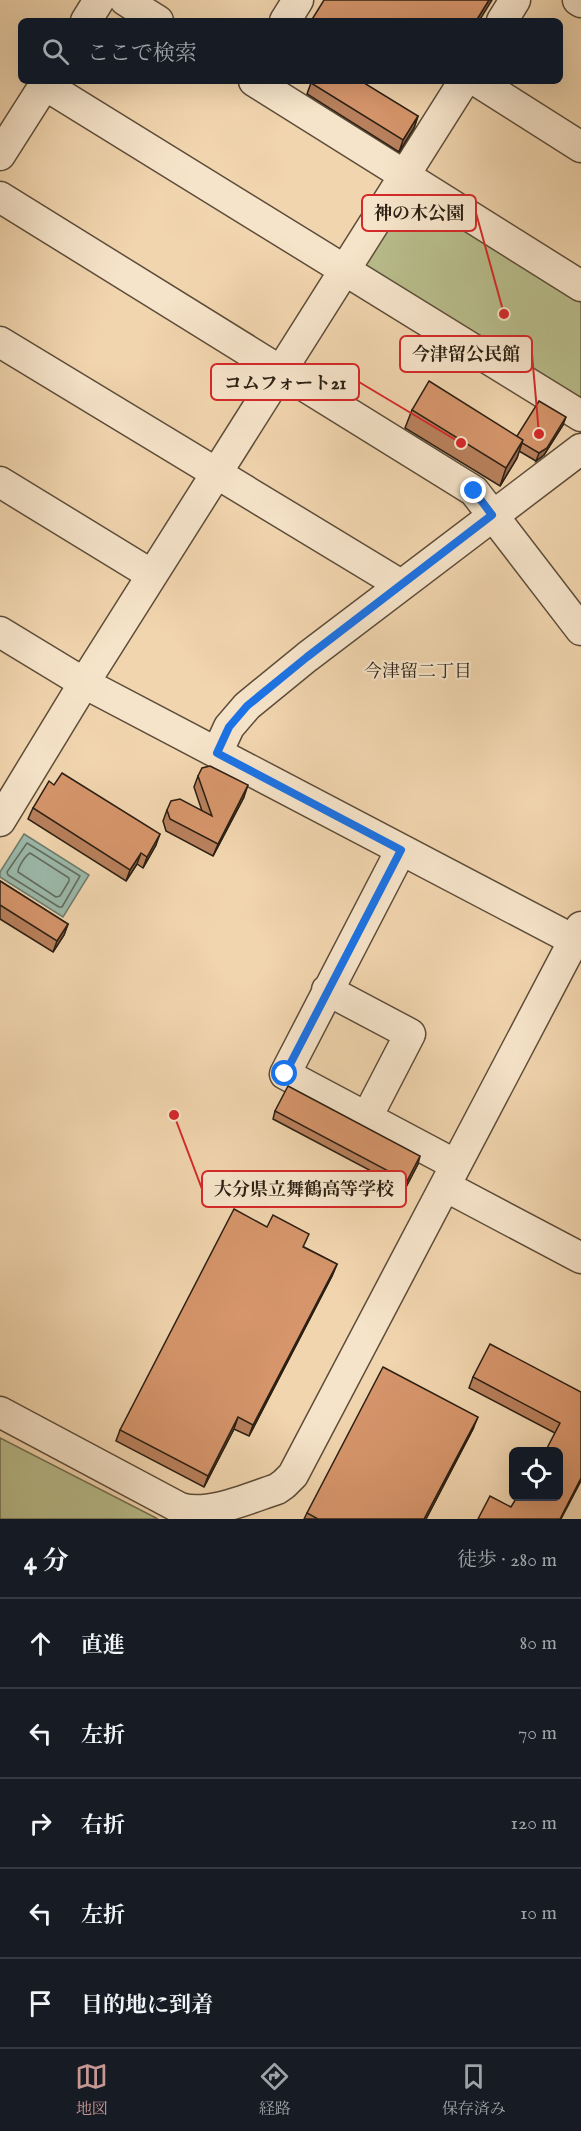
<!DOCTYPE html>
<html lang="ja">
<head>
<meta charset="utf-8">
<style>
  :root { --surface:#171b24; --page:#242831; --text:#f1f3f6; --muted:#9ea1a6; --line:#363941; --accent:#c59692 }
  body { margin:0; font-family:"IM FELL English","Noto Serif JP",serif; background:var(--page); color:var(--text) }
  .controls { position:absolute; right:18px; bottom:18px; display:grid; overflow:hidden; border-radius:9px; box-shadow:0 6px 24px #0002 }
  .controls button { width:54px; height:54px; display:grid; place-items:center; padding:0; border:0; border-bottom:2px solid var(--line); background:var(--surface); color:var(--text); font:30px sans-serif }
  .stop { position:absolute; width:18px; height:18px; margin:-14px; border:4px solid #1a73e8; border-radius:50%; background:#fff }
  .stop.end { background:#1a73e8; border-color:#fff; box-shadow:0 2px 6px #0008 }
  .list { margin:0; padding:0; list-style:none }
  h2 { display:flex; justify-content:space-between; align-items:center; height:78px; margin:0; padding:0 24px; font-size:26px }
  h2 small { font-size:20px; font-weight:400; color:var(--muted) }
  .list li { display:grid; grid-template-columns:39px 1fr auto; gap:18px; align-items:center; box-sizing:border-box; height:90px; padding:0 24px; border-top:2px solid var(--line) }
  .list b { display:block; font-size:22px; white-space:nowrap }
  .list em { font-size:20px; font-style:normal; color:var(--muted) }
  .icon { flex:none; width:33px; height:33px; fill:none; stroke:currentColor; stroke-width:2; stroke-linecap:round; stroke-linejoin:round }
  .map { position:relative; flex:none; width:581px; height:1519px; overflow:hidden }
  .search { position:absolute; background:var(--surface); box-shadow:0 6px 24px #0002; left:18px; right:18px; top:18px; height:66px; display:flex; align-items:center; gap:15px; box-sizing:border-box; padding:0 21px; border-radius:9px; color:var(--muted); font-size:22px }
  .sheet { height:528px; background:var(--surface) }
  nav { display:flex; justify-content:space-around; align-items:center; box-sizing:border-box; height:84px; border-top:2px solid var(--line); background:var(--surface); font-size:16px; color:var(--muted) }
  nav a { display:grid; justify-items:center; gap:3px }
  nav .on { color:var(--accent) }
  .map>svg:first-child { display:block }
  .green { fill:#b8bd8b; stroke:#726e50; stroke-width:1.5 }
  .water { fill:#9bb9aa; stroke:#6f7c6e; stroke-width:1.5 }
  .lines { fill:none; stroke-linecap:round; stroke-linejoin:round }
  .shore { stroke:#646c5f; stroke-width:1.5 }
  .minor-casing { stroke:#5d4d3a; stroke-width:33 }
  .minor { stroke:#f6e4ca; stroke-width:30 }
  .wall { fill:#b8805c; stroke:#2c2014; stroke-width:1.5 }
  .shaded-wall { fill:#96684b; stroke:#2c2014; stroke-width:1.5 }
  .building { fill:#d6956b; stroke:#2c2014; stroke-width:1.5 }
  .route { stroke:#1a73e8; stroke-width:8 }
  .labels { text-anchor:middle; stroke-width:4.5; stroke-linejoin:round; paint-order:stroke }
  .neighbourhood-label { font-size:18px; fill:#2c2014; stroke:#f6e4ca }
  .leader { fill:none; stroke:#d62828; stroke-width:2 }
  .callout-dot { fill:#d62828; stroke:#f6e4ca; stroke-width:2 }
  .callout { fill:#f6e4ca; stroke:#d62828; stroke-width:2 }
  .callout-label { font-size:18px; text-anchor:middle; font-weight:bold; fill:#2c2014 }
</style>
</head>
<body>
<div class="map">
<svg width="581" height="1519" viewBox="0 0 581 1519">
  <rect width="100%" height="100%" fill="#f1d5ae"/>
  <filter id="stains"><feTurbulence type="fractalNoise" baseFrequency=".00333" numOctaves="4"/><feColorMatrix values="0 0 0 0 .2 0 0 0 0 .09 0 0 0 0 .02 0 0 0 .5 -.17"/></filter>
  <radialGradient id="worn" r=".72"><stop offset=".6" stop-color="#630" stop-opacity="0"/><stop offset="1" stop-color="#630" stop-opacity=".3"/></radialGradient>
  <path class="green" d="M 408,193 L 581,294 L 581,409 L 363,267 Z
    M 0,1438 L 158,1519 L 0,1519 Z"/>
  <path class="water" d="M 24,834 L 89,875 L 63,917 L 0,877 L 0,872 Z"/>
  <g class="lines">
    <path class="shore" d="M 27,843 L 80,876 L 62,907 L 59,907 L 8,875 L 7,872 Z
      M 30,853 L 69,878 L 69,881 L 60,896 L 56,897 L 18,872 C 18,867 25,856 30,853 Z"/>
    <g class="minor-casing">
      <path id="minor" d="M 125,0 L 158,21
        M 578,0 L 581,2
        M 86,21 L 99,0
        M 285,21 L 298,0
        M 502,21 L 515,0
        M 254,81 L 581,286
        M 477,81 L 581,147
        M 45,85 L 581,416
        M 0,155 L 47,81
        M 0,197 L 474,491 L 581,630
        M 0,342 L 401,585
        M 0,482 L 152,575
        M 0,632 L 84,683 L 581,944
        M 217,753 L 229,727 L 247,706 L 307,657 L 581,449
        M 0,821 L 84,683 L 464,81
        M 401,850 L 285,1074 L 456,1165
        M 327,990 L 410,1034 L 367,1117
        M 445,1186 L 581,1258
        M 0,1412 L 180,1508 C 208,1517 249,1498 277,1489 L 284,1484 L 293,1475 L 581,927"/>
    </g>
    <use href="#minor" class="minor"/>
  </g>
  <path class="wall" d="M 311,83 L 418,116 L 414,128 L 399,152 L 307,94 Z
    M 412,410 L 517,436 L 563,425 L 544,455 L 536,461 L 519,451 L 517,458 L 500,486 L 405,428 Z
    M 198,776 L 244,797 L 213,856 L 166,831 L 163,821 L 167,810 L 202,811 L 194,787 Z
    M 33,808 L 156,845 L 143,868 L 137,864 L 126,881 L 28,819 Z
    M 0,881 L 68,924 L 64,935 L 53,952 L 0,919 Z
    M 275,1111 L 418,1164 L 405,1189 L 273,1119 Z
    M 304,1247 L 337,1264 L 332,1276 L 249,1436 L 234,1429 L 204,1487 L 116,1441 L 120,1430 Z
    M 473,1377 L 581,1392 L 561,1519 L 511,1507 L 558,1497 L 555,1433 L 469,1388 Z
    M 473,1429 L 426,1519 L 304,1519 L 307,1513 Z"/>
  <path class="shaded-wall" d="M 489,0 L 492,0 L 479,21 L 476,21 Z
    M 418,116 L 414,128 L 399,152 L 403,140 Z
    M 566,417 L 563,425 L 544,455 L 536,461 L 539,453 Z
    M 523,440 L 517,458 L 500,486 L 506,468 Z
    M 248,785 L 244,797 L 213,856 L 218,844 Z
    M 160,834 L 156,845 L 143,868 L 147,857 Z
    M 141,853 L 137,864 L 126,881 L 130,870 Z
    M 68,924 L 64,935 L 53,952 L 57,941 Z
    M 420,1156 L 418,1164 L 405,1189 L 407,1181 Z
    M 337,1264 L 332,1276 L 249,1436 L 253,1425 Z
    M 238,1417 L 234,1429 L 204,1487 L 208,1476 Z
    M 478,1417 L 473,1429 L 426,1519 L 424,1519 Z
    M 581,1478 L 581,1481 L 561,1519 L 560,1519 Z"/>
  <path class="building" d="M 324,0 L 489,0 L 476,21 L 311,21 Z
    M 312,81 L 361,81 L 418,116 L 403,140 L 311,83 Z
    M 429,381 L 523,440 L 506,468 L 412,410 Z
    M 539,401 L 566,417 L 547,448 L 539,453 L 522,443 L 523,440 L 517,436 Z
    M 210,766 L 248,785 L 218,844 L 170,819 L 167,810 L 171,801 L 180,799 L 212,816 L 198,776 L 202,768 Z
    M 62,773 L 160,834 L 147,857 L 141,853 L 130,870 L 33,808 L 49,781 L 54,785 Z
    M 0,881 L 68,924 L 57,941 L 0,905 Z
    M 288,1086 L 420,1156 L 407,1181 L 275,1111 Z
    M 234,1209 L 267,1227 L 273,1215 L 309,1234 L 303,1247 L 337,1264 L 253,1425 L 238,1417 L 208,1476 L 120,1430 Z
    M 490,1344 L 581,1392 L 581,1478 L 560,1519 L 478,1519 L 490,1496 L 511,1507 L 517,1497 L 558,1497 L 558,1452 L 545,1452 L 560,1423 L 473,1377 Z
    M 383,1367 L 478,1417 L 424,1519 L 318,1519 L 307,1513 Z"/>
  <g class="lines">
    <path class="route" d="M 285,1074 L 401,850 L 217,753 L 229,727 L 247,706 L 307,657 L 492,515 L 474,491"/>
  </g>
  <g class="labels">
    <g class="neighbourhood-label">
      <text x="418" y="677">今津留二丁目</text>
    </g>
  </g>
  <path class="leader" d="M504 314L476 213M539 434L532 354M461 443L359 382M174 1115L202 1189"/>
  <g class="callout-dot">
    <circle cx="504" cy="314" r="6"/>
    <circle cx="539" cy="434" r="6"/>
    <circle cx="461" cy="443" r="6"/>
    <circle cx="174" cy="1115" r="6"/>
  </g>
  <g class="callout">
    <rect x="362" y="195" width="114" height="36" rx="6"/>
    <rect x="400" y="336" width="132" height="36" rx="6"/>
    <rect x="211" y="364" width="148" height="36" rx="6"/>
    <rect x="202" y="1171" width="204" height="36" rx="6"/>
  </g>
  <g class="callout-label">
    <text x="419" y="219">神の木公園</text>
    <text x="466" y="360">今津留公民館</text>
    <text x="285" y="389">コムフォート21</text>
    <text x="304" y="1195">大分県立舞鶴高等学校</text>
  </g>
  <rect width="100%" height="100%" filter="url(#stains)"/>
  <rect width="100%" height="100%" fill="url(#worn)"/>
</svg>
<div class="controls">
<button><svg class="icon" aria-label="locate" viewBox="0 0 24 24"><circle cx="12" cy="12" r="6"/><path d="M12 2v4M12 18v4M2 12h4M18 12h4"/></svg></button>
</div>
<div class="stop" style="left:285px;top:1074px"></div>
<div class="stop end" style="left:474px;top:491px"></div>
<div class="search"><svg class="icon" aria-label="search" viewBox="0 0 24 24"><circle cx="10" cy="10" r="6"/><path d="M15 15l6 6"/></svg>ここで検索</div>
</div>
<section class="sheet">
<h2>4 分<small>徒歩 · 280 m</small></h2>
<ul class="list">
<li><svg class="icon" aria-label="ahead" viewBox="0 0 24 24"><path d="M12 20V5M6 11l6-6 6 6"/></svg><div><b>直進</b></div><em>80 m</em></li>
<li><svg class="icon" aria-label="left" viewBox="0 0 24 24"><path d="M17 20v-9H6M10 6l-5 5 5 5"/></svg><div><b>左折</b></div><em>70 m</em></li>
<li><svg class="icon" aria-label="right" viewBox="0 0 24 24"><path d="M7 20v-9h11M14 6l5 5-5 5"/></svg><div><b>右折</b></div><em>120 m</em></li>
<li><svg class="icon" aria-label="left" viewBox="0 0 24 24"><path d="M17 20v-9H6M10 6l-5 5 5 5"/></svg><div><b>左折</b></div><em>10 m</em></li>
<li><svg class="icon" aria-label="arrive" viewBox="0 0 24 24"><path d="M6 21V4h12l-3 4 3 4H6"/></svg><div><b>目的地に到着</b></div></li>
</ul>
</section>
<nav>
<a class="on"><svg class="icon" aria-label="map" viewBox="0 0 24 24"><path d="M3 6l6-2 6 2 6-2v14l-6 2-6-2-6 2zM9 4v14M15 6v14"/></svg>地図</a>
<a><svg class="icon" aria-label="directions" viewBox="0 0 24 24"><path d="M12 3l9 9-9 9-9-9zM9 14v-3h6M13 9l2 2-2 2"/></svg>経路</a>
<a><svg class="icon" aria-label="saved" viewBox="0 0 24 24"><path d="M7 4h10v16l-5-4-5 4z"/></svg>保存済み</a>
</nav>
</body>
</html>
